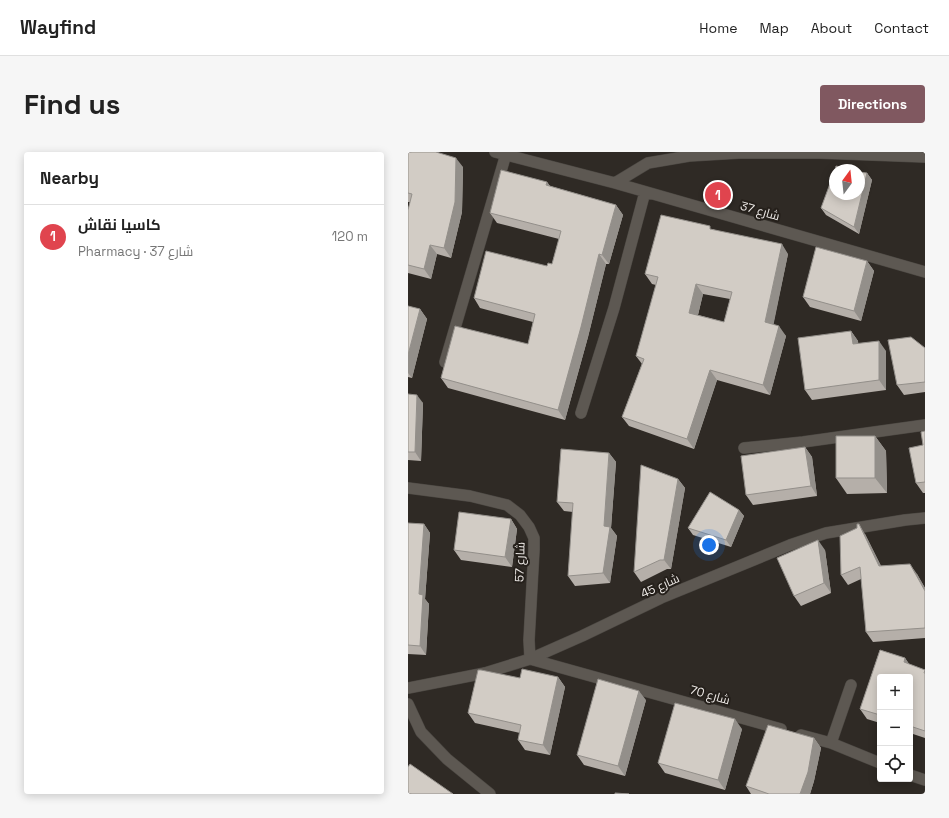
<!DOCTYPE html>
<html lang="en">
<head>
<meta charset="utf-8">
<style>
  :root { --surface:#fff; --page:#f6f6f6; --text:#222; --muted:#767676; --line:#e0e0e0; --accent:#805860 }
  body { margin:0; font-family:"Space Grotesk",Cairo,sans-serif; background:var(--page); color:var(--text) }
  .controls { position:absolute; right:12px; bottom:12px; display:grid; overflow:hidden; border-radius:4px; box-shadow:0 2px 10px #0003 }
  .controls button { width:36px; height:36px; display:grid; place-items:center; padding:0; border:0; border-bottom:1px solid var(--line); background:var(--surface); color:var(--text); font:20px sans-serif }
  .compass { position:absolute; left:421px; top:12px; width:36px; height:36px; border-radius:50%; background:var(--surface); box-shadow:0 2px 10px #0003; rotate:15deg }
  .you { position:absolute; left:301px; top:393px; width:14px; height:14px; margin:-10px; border:3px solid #fff; border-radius:50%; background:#1a73e8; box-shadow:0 0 0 6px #1a73e833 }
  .badge { display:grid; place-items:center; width:26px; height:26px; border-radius:50%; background:var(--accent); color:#fff; font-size:13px; font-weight:700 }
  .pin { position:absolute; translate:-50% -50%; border:2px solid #fff; box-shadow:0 1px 4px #0006 }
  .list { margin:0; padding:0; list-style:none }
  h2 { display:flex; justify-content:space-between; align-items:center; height:52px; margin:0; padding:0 16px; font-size:17px }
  h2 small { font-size:13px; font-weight:400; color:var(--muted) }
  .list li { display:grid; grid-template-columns:26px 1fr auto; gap:12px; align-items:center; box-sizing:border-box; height:64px; padding:0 16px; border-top:1px solid var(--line) }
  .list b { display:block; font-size:15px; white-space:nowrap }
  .list p { margin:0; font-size:13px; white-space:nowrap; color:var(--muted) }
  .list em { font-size:13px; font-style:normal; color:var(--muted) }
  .icon { flex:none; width:22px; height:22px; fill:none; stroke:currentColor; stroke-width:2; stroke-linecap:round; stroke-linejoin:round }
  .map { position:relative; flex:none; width:517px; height:642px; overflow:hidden; border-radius:4px }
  header { display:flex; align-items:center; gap:24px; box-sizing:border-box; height:56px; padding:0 20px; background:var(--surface); border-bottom:1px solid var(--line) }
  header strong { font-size:19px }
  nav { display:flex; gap:22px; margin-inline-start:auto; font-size:14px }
  .intro { display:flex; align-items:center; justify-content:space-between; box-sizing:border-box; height:96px; padding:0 24px }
  h1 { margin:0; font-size:28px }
  .button { padding:10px 18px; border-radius:4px; background:var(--accent); color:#fff; font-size:14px; font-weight:700 }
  main { display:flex; gap:24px; padding:0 24px }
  aside { flex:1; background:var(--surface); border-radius:4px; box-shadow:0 2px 10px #0003 }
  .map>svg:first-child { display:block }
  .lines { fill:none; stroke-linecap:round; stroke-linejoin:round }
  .minor-casing { stroke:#4b4742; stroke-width:12 }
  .minor { stroke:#5d5852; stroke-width:11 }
  .wall { fill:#b5afa9; fill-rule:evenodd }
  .shaded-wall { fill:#938f8a }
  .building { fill:#d2ccc5; stroke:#938f8a; fill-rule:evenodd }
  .labels { text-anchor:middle; stroke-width:4; stroke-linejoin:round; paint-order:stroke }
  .street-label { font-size:12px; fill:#eeeae7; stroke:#25201b }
</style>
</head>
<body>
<header>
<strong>Wayfind</strong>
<nav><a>Home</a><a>Map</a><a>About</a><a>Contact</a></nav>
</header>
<div class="intro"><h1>Find us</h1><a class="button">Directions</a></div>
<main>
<aside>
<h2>Nearby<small></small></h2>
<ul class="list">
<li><span class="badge" style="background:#e0444e">1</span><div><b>كاسيا نقاش</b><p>Pharmacy · شارع 37</p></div><em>120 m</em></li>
</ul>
</aside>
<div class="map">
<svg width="517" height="642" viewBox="0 0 517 642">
  <rect width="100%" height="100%" fill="#2f2a25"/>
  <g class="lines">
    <g class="minor-casing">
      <path id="minor" d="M 87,0 L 207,31 L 517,120
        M 207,31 L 240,11 L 281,4 L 331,1 L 411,1 L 517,5
        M 37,210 L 98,2
        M 173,261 L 206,156 L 237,40
        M 336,296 L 395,290 L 517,273
        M 0,336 L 62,344 L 99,353 L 112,363 L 121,375 L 126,386 L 126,398 L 121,488 L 122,507 L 373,577
        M 0,536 L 77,521 L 122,507 L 174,484 L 253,446 L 382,393 L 418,381 L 497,368 L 517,366
        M 0,552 L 13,580 L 39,607 L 82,642
        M 393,583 L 423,591 L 472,611
        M 423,591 L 443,533
        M 502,623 L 517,628"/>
    </g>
    <use href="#minor" class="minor"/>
  </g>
  <path class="wall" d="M 0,0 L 55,15 L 54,60 L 43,106 L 29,102 L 23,127 L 0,121 L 0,58 L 2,50 L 0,50 Z
    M 459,21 L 464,28 L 451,82 L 418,63 L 413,56 Z
    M 139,30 L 142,34 L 208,53 L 215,63 L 201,112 L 198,112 L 180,185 L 157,268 L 40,236 L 33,226 L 120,192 L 125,170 L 72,156 L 66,146 L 144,112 L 151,87 L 89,71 L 82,61 Z
    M 304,77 L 380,102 L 365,173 L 378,184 L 362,243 L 309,228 L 286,297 L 221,274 L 214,265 L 234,212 L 228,204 L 248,133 L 244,132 L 237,122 ZM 295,142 L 322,147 L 316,170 L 290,163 Z
    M 459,109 L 466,119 L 453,169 L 402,155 L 395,145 Z
    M 0,154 L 12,157 L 19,167 L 4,226 L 0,225 Z
    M 443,179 L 450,189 L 450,192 L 478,199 L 478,238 L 404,248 L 397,238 Z
    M 517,196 L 517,240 L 496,243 L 489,233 Z
    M 0,242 L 15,251 L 13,309 L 0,308 Z
    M 517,279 L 517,341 L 515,341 L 508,331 L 515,293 Z
    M 467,284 L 478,299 L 479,341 L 439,342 L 428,326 Z
    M 397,295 L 404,305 L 409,344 L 345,353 L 338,343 Z
    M 201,301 L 208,310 L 203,376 L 209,384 L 202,431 L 167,434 L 160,424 L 165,360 L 156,359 L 149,350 Z
    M 270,327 L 277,336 L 263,417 L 259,417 L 233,430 L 226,420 Z
    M 331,358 L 336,364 L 323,395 L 285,383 L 280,376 Z
    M 103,367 L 109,377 L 104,415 L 53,408 L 46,398 Z
    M 0,371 L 16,372 L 22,381 L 17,447 L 21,452 L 18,503 L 0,502 Z
    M 457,382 L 473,414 L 509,422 L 517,436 L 517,486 L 465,490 L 458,480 L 453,427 L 440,433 L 433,423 Z
    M 417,398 L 423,441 L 393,454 L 386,444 Z
    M 472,498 L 497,506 L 501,512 L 517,518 L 517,586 L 502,581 L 502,525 L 472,525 L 472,571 L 459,567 L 452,557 Z
    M 150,525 L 157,535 L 142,603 L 117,598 L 110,588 L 112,581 L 67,571 L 60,561 L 112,526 Z
    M 238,548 L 217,624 L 176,613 L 169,603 Z
    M 334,577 L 317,638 L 257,621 L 250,611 Z
    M 406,586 L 413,596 L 406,629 L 402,642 L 343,642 L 338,634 Z"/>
  <path class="shaded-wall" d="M 48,6 L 55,15 L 54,60 L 43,106 L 36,96 Z
    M 459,21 L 464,28 L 451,82 L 446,75 Z
    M 139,30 L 146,40 L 138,33 Z
    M 208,53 L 215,63 L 201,112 L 194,103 Z
    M 374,92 L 380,102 L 364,180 L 357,170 Z
    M 22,93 L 29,102 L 23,127 L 16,117 Z
    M 191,102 L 198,112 L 180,185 L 157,268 L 150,258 Z
    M 459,109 L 466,119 L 453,169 L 446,159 Z
    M 288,132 L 295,142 L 288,171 L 281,161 Z
    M 12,157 L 19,167 L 4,226 L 0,221 L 0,203 Z
    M 371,174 L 378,184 L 362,243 L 355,233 Z
    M 443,179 L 450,189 L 452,202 L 445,192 Z
    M 471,189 L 478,199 L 478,238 L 471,228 Z
    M 302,218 L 309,228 L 286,297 L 279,287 Z
    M 9,243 L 15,251 L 13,309 L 7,300 Z
    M 467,284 L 478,299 L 479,341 L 467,326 Z
    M 397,295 L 404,305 L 409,344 L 403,334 Z
    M 201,301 L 208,310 L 203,376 L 209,384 L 202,431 L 195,421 L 196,374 Z
    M 270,327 L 277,336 L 263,417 L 256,408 Z
    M 331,358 L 336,364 L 323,395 L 318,388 Z
    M 103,367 L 109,377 L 104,415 L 97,405 Z
    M 16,372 L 22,381 L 17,447 L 21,452 L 18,503 L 12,494 L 11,442 Z
    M 451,372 L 457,382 L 478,424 L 471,414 Z
    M 410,388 L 417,398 L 423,441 L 416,431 Z
    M 502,412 L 509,422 L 517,436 L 517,439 Z
    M 497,506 L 504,516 L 496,510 Z
    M 150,525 L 157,535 L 142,603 L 135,593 Z
    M 231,539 L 238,548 L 217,624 L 210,614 Z
    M 327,567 L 334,577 L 317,638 L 310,628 Z
    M 406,586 L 413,596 L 406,629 L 402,642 L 392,642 Z"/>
  <path class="building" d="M 0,0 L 28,0 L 48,6 L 47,50 L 36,96 L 22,93 L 16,117 L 0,113 L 0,58 L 4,42 L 0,41 Z
    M 428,14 L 444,18 L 427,18 Z
    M 93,18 L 139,30 L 138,33 L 208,53 L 194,103 L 191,102 L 173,175 L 150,258 L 33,226 L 47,174 L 120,192 L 127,162 L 66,146 L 78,99 L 139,114 L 140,111 L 144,112 L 153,79 L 82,61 Z
    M 427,18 L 427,42 L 451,42 L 451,20 L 459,21 L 446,75 L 413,56 Z
    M 253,63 L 302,74 L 302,77 L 374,92 L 357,170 L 371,174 L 355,233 L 302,218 L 279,287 L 214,265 L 236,207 L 228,204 L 250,125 L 237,122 ZM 288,132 L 324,140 L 316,170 L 281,161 Z
    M 408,95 L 459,109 L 446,159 L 395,145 Z
    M 0,154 L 12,157 L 0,203 Z
    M 443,179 L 445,192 L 471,189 L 471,228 L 397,238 L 390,186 Z
    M 503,185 L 517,196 L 517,230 L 489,233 L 480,188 Z
    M 0,242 L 9,243 L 7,300 L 0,300 Z
    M 517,279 L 517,330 L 508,331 L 501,296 L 515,293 L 513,280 Z
    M 428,284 L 467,284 L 467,326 L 428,326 Z
    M 397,295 L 403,334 L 338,343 L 333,304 Z
    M 153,297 L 201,301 L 196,374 L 202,375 L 195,421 L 160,424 L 165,351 L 149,350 Z
    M 233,313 L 270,327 L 256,408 L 252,408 L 226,420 Z
    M 302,340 L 331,358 L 318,388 L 280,376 Z
    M 51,360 L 103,367 L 97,405 L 46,398 Z
    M 0,371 L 16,372 L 11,442 L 15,443 L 12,494 L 0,493 Z
    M 449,372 L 451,372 L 471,414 L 502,412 L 517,439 L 517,476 L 458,480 L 452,415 L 433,423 L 432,384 L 449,376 Z
    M 410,388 L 416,431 L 386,444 L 369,406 Z
    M 472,498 L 497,506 L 496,510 L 517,518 L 516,521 L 517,521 L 517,579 L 502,574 L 502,525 L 472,525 L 472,563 L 452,557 Z
    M 114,517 L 150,525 L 135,593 L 110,588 L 113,573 L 60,561 L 70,518 L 73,518 L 112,526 Z
    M 190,527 L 231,539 L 210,614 L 169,603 Z
    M 267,551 L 327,567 L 310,628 L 250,611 Z
    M 360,573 L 406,586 L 400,620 L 392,642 L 361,642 L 338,634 Z
    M 2,612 L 45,642 L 0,642 L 0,615 Z
    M 207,641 L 221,642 L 207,642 Z"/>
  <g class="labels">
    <g class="street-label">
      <text transform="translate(352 59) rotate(16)" y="4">شارع 37</text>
      <text transform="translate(112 410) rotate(-88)" y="4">شارع 57</text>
      <text transform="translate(252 434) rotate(-24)" y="4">شارع 45</text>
      <text transform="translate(302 543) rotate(16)" y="4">شارع 70</text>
    </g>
  </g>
</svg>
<div class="controls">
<button>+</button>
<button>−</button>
<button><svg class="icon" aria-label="locate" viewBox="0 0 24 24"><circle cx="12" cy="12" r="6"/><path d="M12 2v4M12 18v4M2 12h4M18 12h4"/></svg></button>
</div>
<svg class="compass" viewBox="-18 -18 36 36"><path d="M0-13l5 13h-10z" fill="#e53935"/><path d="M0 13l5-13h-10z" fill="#767676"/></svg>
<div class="you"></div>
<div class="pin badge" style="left:310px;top:43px;background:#e0444e">1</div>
</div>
</main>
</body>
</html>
